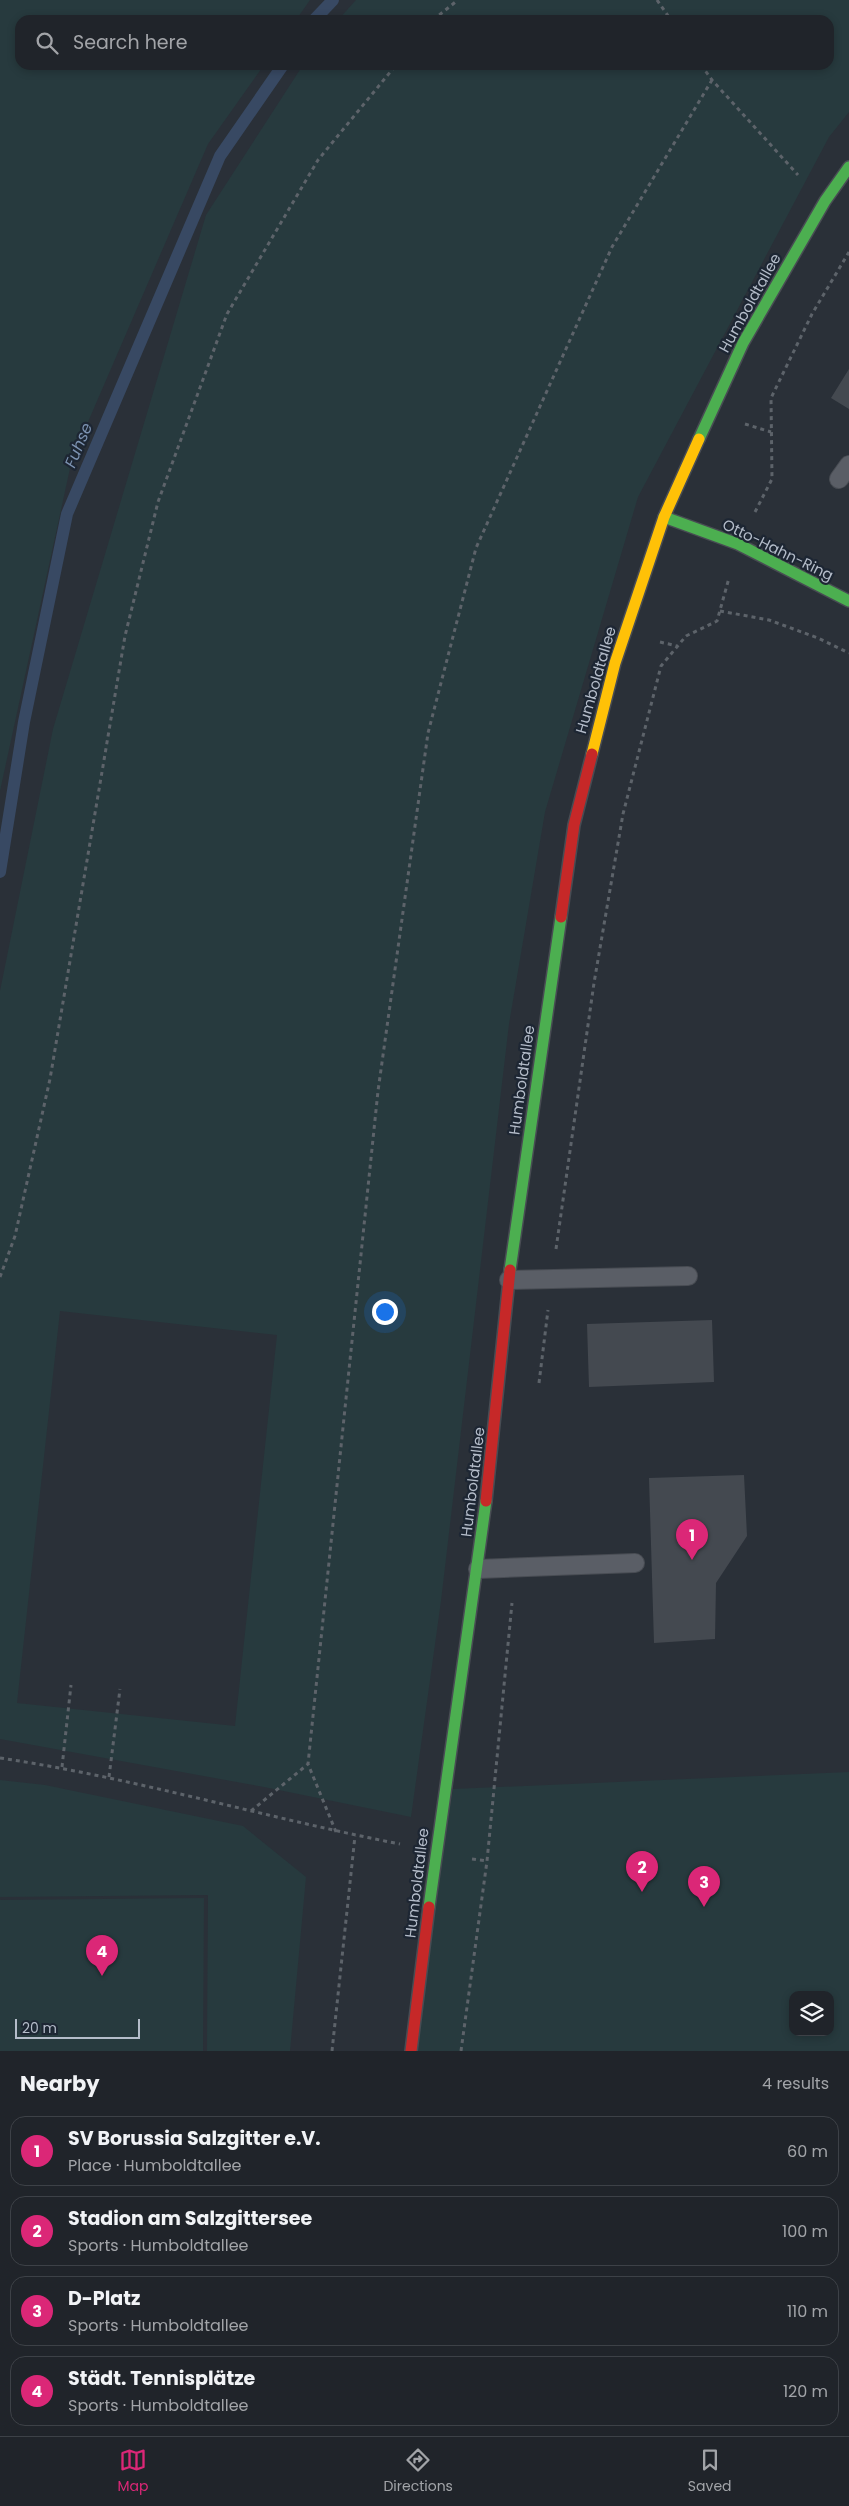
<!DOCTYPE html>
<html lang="en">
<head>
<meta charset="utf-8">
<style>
  :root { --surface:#20242a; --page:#2d3036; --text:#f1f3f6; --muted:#a2a4a8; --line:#3d4147; --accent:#db2777 }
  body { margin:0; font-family:Poppins,sans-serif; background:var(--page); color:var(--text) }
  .controls { position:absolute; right:15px; bottom:15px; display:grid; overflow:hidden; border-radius:10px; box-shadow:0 2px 8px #0003 }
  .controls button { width:45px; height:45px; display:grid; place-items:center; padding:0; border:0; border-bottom:1px solid var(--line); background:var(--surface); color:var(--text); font:25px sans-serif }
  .scale { position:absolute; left:15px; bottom:12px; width:125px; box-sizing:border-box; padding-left:5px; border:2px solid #b4bcc9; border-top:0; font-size:14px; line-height:18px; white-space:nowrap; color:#b4bcc9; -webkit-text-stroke:4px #1d2633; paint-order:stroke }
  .you { position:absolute; left:384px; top:1311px; width:18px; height:18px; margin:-12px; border:4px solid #fff; border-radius:50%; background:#1a73e8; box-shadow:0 0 0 8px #1a73e833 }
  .badge { display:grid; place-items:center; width:32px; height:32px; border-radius:50%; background:var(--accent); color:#fff; font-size:16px; font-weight:700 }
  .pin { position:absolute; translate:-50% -41px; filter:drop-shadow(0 1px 2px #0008) }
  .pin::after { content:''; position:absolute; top:26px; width:18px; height:15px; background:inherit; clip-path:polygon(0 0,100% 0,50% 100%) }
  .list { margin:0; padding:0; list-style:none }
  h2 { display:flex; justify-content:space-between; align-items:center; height:65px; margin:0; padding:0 20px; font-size:21px }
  h2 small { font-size:16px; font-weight:400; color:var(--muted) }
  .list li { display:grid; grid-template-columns:32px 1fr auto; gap:15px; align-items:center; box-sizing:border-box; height:70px; margin:0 10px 10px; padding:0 10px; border:1px solid var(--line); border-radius:15px }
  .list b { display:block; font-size:19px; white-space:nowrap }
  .list p { margin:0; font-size:16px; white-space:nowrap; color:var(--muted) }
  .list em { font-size:16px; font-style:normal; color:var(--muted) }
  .icon { flex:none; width:28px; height:28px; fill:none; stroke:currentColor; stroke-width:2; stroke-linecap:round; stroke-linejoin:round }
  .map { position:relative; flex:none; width:849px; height:2051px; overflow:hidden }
  .search { position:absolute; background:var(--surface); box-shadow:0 2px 8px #0003; left:15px; right:15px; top:15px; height:55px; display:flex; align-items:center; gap:12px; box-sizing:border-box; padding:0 18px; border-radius:15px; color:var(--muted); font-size:19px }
  .sheet { height:385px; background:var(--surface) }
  nav { display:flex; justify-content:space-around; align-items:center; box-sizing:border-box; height:70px; border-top:1px solid var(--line); background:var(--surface); font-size:14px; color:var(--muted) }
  nav a { display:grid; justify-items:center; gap:2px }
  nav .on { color:var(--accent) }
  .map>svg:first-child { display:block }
  .green { fill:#273a3e; fill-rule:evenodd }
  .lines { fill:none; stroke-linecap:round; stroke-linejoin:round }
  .stream { stroke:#384963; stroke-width:12 }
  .building { fill:#444950 }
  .lane-casing { stroke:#484c53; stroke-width:20 }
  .fast-casing { stroke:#484c53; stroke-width:14 }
  .slow-casing { stroke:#484c53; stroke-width:14 }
  .jam-casing { stroke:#484c53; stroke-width:14 }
  .path { stroke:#5d636a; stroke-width:3; stroke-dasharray:4 4; stroke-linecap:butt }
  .lane { stroke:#5a5e66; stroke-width:18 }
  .fast { stroke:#4caf50; stroke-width:11 }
  .slow { stroke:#ffc107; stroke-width:11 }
  .jam { stroke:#c62828; stroke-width:11 }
  .labels { text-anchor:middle; stroke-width:4.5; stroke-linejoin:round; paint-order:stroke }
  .street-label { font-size:15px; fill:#b4bcc9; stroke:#1d2633 }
  .water-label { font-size:16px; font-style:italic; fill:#7c92b1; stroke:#1d2633 }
</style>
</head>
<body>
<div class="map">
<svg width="849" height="2051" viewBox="0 0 849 2051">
  <rect width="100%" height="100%" fill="#2a3038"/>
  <path class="green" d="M 0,0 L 310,0 L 296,20 L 20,20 L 20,65 L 264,65 L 208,144 L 72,459 L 0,791 Z
    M 356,0 L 849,0 L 849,112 L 829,137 L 638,497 L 545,812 L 509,1024 L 441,1601 L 411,1817 L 264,1787 L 0,1739 L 0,991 L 53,729 L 206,215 L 303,65 L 829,65 L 829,20 L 338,20 ZM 60,1311 L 277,1335 L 235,1726 L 17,1703 Z
    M 849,1772 L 849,2051 L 408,2051 L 453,1789 ZM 793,1995 L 830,1995 L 830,2032 L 793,2032 Z
    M 0,1780 L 45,1785 L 243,1826 L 306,1877 L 290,2051 L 207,2051 L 208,1895 L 0,1897 Z
    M 204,1898 L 203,2051 L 0,2051 L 0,1900 Z"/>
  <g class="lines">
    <path class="stream" d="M 314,20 L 333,0
      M 0,872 L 24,722 L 67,514 L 220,156 L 283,65"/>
  </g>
  <path class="building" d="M 849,369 L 849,409 L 831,398 Z
    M 712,1320 L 714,1382 L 589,1387 L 587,1324 Z
    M 744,1475 L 747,1536 L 716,1583 L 715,1639 L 654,1643 L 649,1478 Z"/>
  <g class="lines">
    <g class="lane-casing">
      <path id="lane" d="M 839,479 L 849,465
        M 509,1280 L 688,1276
        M 478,1569 L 635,1563"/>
    </g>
    <g class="fast-casing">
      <path id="fast" d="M 699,439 L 743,343 L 825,201 L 849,167
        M 664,517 L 738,544 L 849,601
        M 510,1270 L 561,917
        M 429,1907 L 486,1501"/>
    </g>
    <g class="slow-casing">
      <path id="slow" d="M 592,754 L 615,663 L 664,517 L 699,439"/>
    </g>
    <g class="jam-casing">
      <path id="jam" d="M 561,917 L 574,825 L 592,754
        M 486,1501 L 510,1270
        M 411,2051 L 429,1907"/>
    </g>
    <path class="path" d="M 657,0 L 671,20
      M 433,20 L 458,0
      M 701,65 L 712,80 L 798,175
      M 745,424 L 771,432
      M 755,512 L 772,479 L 771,398 L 812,314 L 849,252
      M 720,611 L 769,620 L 818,638 L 849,653
      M 660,642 L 677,646
      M 556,1249 L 594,983 L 623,814 L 661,666 L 686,636 L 717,621 L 729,578
      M 0,1277 L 15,1236 L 50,1079 L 125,636 L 158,502 L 227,314 L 318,160 L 396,65
      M 539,1383 L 548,1310
      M 0,1758 C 135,1778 266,1818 400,1844
      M 62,1767 L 71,1685
      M 109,1777 L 120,1689
      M 251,1811 L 308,1764
      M 336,1832 L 308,1764 L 378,1091 L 428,733 L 476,548 L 612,247 L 712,80
      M 472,1859 L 487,1861
      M 332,2051 L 355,1836
      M 461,2051 L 487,1861 L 512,1603"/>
    <use href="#lane" class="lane"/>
    <use href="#fast" class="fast"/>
    <use href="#slow" class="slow"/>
    <use href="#jam" class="jam"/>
  </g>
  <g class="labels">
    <g class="street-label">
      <text transform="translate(750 303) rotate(-61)" y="5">Humboldtallee</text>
      <text transform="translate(778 550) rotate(26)" y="5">Otto-Hahn-Ring</text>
      <text transform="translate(596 680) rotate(-74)" y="5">Humboldtallee</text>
      <text transform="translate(522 1080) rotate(-82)" y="5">Humboldtallee</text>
      <text transform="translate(473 1482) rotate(-83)" y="5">Humboldtallee</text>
      <text transform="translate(417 1883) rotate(-83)" y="5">Humboldtallee</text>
    </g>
    <g class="water-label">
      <text transform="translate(78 445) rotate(-67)" y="6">Fuhse</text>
    </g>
  </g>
</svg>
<div class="controls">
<button><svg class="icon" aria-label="layers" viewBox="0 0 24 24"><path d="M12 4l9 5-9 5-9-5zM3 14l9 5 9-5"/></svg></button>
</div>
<div class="scale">20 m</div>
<div class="you"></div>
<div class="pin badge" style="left:692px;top:1560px">1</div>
<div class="pin badge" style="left:642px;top:1892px">2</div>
<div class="pin badge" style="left:704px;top:1907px">3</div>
<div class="pin badge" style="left:102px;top:1976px">4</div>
<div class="search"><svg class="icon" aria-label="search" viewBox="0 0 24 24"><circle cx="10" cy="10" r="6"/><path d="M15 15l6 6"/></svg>Search here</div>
</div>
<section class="sheet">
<h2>Nearby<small>4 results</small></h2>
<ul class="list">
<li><span class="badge">1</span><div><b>SV Borussia Salzgitter e.V.</b><p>Place · Humboldtallee</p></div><em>60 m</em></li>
<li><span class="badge">2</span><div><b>Stadion am Salzgittersee</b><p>Sports · Humboldtallee</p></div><em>100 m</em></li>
<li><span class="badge">3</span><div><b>D-Platz</b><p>Sports · Humboldtallee</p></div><em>110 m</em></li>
<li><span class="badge">4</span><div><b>Städt. Tennisplätze</b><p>Sports · Humboldtallee</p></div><em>120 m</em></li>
</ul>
</section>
<nav>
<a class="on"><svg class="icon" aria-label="map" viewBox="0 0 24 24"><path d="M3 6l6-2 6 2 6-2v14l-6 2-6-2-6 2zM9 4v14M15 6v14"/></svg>Map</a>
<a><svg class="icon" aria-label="directions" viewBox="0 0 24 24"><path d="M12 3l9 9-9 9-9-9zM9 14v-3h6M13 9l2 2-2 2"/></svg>Directions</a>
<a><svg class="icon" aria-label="saved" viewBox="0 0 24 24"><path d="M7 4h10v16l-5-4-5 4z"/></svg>Saved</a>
</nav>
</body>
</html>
